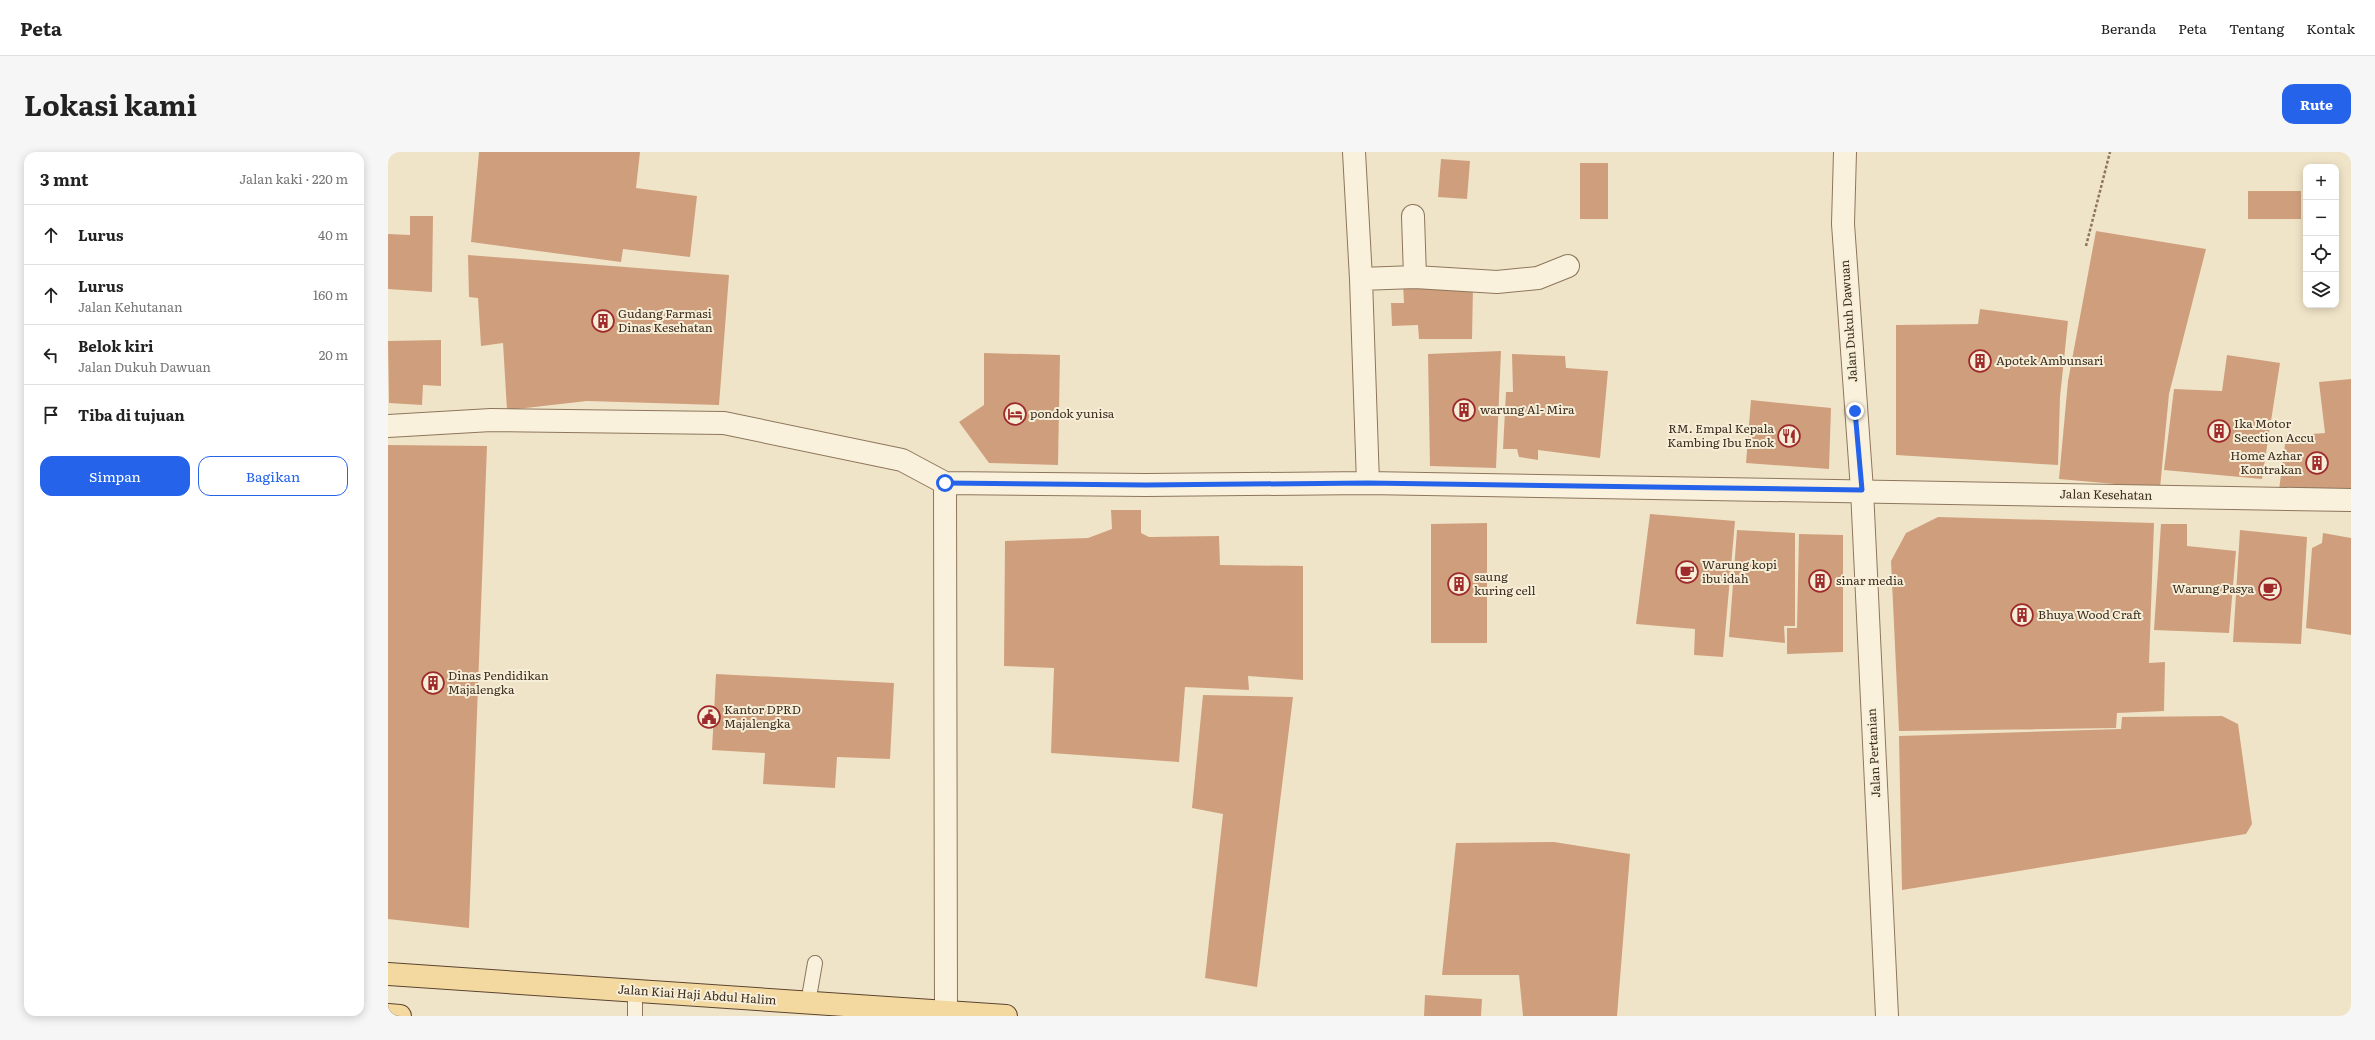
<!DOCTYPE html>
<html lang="id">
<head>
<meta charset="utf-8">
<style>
  :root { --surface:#fff; --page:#f6f6f6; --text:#222; --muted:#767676; --line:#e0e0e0; --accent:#2563eb }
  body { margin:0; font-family:Literata,serif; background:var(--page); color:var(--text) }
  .controls { position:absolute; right:12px; top:12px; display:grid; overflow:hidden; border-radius:8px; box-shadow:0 2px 10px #0003 }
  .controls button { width:36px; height:36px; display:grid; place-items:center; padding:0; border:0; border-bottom:1px solid var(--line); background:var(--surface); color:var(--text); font:20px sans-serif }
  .stop { position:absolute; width:12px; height:12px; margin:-9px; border:3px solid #2563eb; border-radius:50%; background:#fff }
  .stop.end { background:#2563eb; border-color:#fff; box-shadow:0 1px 4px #0008 }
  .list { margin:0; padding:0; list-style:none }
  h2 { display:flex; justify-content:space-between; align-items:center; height:52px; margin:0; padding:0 16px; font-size:17px }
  h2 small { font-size:13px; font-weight:400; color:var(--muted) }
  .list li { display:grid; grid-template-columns:26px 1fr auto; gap:12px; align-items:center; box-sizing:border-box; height:60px; padding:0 16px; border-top:1px solid var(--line) }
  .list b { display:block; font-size:15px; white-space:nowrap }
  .list p { margin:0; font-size:13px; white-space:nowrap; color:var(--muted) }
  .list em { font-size:13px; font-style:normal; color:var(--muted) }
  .actions { display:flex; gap:8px; padding:12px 16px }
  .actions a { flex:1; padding:9px 0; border:1px solid var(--accent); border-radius:12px; text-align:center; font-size:14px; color:var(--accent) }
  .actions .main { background:var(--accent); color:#fff }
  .icon { flex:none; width:22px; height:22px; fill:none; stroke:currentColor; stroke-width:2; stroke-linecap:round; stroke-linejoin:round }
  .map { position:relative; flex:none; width:1963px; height:864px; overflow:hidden; border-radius:12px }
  header { display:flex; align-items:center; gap:24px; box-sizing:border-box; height:56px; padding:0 20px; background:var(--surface); border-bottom:1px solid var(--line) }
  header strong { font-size:19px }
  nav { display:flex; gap:22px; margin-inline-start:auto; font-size:14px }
  .intro { display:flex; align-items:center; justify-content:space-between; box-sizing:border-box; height:96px; padding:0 24px }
  h1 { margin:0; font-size:28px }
  .button { padding:10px 18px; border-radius:12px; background:var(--accent); color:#fff; font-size:14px; font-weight:700 }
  main { display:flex; gap:24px; padding:0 24px }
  aside { flex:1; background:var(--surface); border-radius:12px; box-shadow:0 2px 10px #0003 }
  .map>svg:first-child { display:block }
  .building { fill:#cf9f7d }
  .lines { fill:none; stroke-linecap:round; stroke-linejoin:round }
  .service-casing { stroke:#8d765c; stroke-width:16 }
  .minor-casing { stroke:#8d765c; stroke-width:24 }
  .tertiary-casing { stroke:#8d765c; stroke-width:24 }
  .primary-casing { stroke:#5b4430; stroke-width:24 }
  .path { stroke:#8d765c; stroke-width:2.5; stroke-dasharray:3 2; stroke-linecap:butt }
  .service { stroke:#faf1dc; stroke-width:14 }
  .minor { stroke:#faf1dc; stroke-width:22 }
  .tertiary { stroke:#faf1dc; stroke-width:22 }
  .primary { stroke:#f3d9a0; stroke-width:22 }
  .route { stroke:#2563eb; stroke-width:5 }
  .labels { text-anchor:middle; stroke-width:4; stroke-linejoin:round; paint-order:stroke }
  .poi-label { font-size:12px; fill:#3d2e20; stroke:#f7eed8; text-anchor:start }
  .street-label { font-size:12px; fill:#3d2e20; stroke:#f7eed8 }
</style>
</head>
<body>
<header>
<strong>Peta</strong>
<nav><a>Beranda</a><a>Peta</a><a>Tentang</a><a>Kontak</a></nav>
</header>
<div class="intro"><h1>Lokasi kami</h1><a class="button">Rute</a></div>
<main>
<aside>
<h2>3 mnt<small>Jalan kaki · 220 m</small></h2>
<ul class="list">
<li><svg class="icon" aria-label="ahead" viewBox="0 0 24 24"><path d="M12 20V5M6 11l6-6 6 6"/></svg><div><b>Lurus</b></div><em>40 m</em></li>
<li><svg class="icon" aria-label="ahead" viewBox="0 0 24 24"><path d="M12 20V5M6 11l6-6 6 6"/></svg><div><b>Lurus</b><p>Jalan Kehutanan</p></div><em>160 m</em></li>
<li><svg class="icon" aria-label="left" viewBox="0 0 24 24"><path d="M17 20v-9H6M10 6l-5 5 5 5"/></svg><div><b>Belok kiri</b><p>Jalan Dukuh Dawuan</p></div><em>20 m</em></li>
<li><svg class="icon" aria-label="arrive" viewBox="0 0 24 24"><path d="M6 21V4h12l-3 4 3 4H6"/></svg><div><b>Tiba di tujuan</b></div></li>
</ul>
<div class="actions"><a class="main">Simpan</a><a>Bagikan</a></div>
</aside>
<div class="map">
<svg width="1963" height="864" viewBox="0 0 1963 864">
  <rect width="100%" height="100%" fill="#f0e4c8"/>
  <path class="building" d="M 91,0 L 252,0 L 248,36 L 309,44 L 302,105 L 235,97 L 233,110 L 83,90 Z
    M 1053,7 L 1082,9 L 1079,47 L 1050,45 Z
    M 1192,11 L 1220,11 L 1220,67 L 1192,67 Z
    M 1860,39 L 1913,39 L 1913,67 L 1860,67 Z
    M 22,64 L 45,64 L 44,140 L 0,137 L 0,82 L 22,83 Z
    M 1708,79 L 1818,97 L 1781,242 L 1772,336 L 1671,327 L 1680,229 Z
    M 80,103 L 341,123 L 331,253 L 199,249 L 119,258 L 115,191 L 93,194 L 90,146 L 81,145 Z
    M 1015,131 L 1085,134 L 1084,187 L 1031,187 L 1030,173 L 1004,174 L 1003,151 L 1016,151 Z
    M 1592,157 L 1680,169 L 1672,245 L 1670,313 L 1508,303 L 1508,173 L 1590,172 Z
    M 53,188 L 53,234 L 35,233 L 34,253 L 1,251 L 0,189 Z
    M 1113,199 L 1108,316 L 1042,314 L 1040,202 Z
    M 596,201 L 672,203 L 670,313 L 601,311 L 571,270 L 596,253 Z
    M 1124,202 L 1177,204 L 1178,216 L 1220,219 L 1212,306 L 1150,298 L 1150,308 L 1131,305 L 1129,297 L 1115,297 L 1118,240 L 1125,240 Z
    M 1839,203 L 1892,211 L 1874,327 L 1776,318 L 1786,237 L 1834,239 Z
    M 1963,227 L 1963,344 L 1891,338 L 1898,284 L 1937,281 L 1931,230 Z
    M 1363,248 L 1443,256 L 1441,317 L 1358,311 Z
    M 0,293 L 99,294 L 81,776 L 0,767 Z
    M 723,358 L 753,358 L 753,381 L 761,385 L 831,384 L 832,413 L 915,414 L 915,528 L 860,524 L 861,538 L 797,535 L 791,610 L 663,601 L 666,516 L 616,514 L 617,389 L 700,386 L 724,377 Z
    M 1262,362 L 1347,369 L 1335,505 L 1306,503 L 1307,477 L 1248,472 Z
    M 1550,365 L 1766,371 L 1761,511 L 1777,510 L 1776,559 L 1729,561 L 1728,576 L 1511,579 L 1503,409 L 1518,381 Z
    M 1099,371 L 1099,491 L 1043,491 L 1043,372 Z
    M 1773,372 L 1799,372 L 1799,394 L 1848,399 L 1841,481 L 1766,478 Z
    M 1349,378 L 1407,381 L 1407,474 L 1396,474 L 1397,491 L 1341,485 Z
    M 1852,378 L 1919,385 L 1913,492 L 1845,490 Z
    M 1935,381 L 1963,386 L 1963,483 L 1918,476 L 1924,396 L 1934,391 Z
    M 1411,382 L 1455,383 L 1455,500 L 1399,502 L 1399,476 L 1409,476 Z
    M 328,522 L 506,531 L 502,607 L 449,605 L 447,636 L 375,632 L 377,601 L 324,598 Z
    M 815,543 L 905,545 L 869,835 L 817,826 L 835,662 L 804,656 Z
    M 1834,564 L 1850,572 L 1864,672 L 1858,682 L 1514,738 L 1511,584 L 1733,577 L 1734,565 Z
    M 1166,690 L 1242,702 L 1229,864 L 1135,864 L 1131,823 L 1054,823 L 1068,691 Z
    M 1037,843 L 1094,847 L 1093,864 L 1036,864 Z"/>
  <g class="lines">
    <g class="service-casing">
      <path id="service" d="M 420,851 L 427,811
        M 247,864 L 247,839"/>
    </g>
    <g class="minor-casing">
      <path id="minor" d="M 966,0 L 973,127 L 980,331
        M 1025,64 L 1027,125
        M 973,127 L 1027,125 L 1109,130 L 1150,126 L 1180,114
        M 0,274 L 103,268 L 336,271 L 514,308 L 557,331 L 758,333 L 980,331 L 1963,348
        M 557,331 L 558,864"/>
    </g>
    <g class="tertiary-casing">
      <path id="tertiary" d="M 1457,0 L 1455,72 L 1474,338 L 1499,864"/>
    </g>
    <g class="primary-casing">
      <path id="primary" d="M 0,822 L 618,864
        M 0,863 L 12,864"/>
    </g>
    <path class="path" d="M 1698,94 L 1722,0"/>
    <use href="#service" class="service"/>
    <use href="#minor" class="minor"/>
    <use href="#tertiary" class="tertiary"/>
    <use href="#primary" class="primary"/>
  </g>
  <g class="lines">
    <path class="route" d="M 557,331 L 758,333 L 980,331 L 1474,338 L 1467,259"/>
  </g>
  <defs>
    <g id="building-ring" transform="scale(1.15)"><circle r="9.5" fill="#f7eed8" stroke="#9e2a2b" stroke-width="1.5"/><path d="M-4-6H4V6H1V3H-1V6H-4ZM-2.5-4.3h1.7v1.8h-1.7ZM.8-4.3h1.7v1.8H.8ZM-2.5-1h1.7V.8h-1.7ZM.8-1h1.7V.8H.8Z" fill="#9e2a2b"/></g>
    <g id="hotel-ring" transform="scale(1.15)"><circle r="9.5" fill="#f7eed8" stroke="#9e2a2b" stroke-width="1.5"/><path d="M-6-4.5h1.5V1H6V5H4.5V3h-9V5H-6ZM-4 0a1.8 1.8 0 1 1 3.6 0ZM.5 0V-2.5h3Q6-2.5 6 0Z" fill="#9e2a2b"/></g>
    <g id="restaurant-ring" transform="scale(1.15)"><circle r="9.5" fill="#f7eed8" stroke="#9e2a2b" stroke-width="1.5"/><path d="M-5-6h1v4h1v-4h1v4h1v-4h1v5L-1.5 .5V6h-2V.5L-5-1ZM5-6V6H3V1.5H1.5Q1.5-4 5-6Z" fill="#9e2a2b"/></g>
    <g id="cafe-ring" transform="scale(1.15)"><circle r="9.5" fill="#f7eed8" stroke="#9e2a2b" stroke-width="1.5"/><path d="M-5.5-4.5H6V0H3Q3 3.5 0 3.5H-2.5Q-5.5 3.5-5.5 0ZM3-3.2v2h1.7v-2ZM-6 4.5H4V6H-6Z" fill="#9e2a2b"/></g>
    <g id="civic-ring" transform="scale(1.15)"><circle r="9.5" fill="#f7eed8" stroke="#9e2a2b" stroke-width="1.5"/><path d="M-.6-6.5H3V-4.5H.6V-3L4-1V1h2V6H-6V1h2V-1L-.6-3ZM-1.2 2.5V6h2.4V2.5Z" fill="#9e2a2b"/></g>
  </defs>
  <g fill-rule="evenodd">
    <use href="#building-ring" x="215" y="169"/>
    <use href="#building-ring" x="1592" y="209"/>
    <use href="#building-ring" x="1076" y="258"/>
    <use href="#hotel-ring" x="627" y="262"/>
    <use href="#building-ring" x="1831" y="279"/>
    <use href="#restaurant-ring" x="1401" y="284"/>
    <use href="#building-ring" x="1929" y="311"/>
    <use href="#cafe-ring" x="1299" y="420"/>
    <use href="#building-ring" x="1432" y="429"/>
    <use href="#building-ring" x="1071" y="432"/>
    <use href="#cafe-ring" x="1882" y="437"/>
    <use href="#building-ring" x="1634" y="463"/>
    <use href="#building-ring" x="45" y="531"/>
    <use href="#civic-ring" x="321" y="565"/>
  </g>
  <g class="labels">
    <g class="poi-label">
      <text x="230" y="166">Gudang Farmasi<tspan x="230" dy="14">Dinas Kesehatan</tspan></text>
      <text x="1608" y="213">Apotek Ambunsari</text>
      <text x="1092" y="262">warung Al- Mira</text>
      <text x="642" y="266">pondok yunisa</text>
      <text x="1846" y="276">Ika Motor<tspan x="1846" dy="14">Seection Accu</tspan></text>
      <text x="1386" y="281" text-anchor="end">RM. Empal Kepala<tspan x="1386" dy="14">Kambing Ibu Enok</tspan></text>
      <text x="1914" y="308" text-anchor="end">Home Azhar<tspan x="1914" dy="14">Kontrakan</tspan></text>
      <text x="1314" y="417">Warung kopi<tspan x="1314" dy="14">ibu idah</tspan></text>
      <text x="1086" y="429">saung<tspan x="1086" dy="14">kuring cell</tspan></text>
      <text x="1448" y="433">sinar media</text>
      <text x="1866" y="441" text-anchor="end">Warung Pasya</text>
      <text x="1650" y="467">Bhuya Wood Craft</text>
      <text x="60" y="528">Dinas Pendidikan<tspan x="60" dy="14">Majalengka</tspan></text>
      <text x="336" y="562">Kantor DPRD<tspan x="336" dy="14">Majalengka</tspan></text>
    </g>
    <g class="street-label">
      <text transform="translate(1461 169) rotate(-94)" y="4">Jalan Dukuh Dawuan</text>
      <text transform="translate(1718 343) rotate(1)" y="4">Jalan Kesehatan</text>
      <text transform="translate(1486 601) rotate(-93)" y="4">Jalan Pertanian</text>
      <text transform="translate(309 843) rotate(4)" y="4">Jalan Kiai Haji Abdul Halim</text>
    </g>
  </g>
</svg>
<div class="controls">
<button>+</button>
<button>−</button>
<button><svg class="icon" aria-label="locate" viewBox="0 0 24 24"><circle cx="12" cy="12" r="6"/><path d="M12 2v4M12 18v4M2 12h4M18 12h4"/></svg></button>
<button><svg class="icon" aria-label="layers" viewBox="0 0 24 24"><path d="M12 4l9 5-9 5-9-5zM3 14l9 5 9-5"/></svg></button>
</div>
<div class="stop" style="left:557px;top:331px"></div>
<div class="stop end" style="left:1467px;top:259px"></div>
</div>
</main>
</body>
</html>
